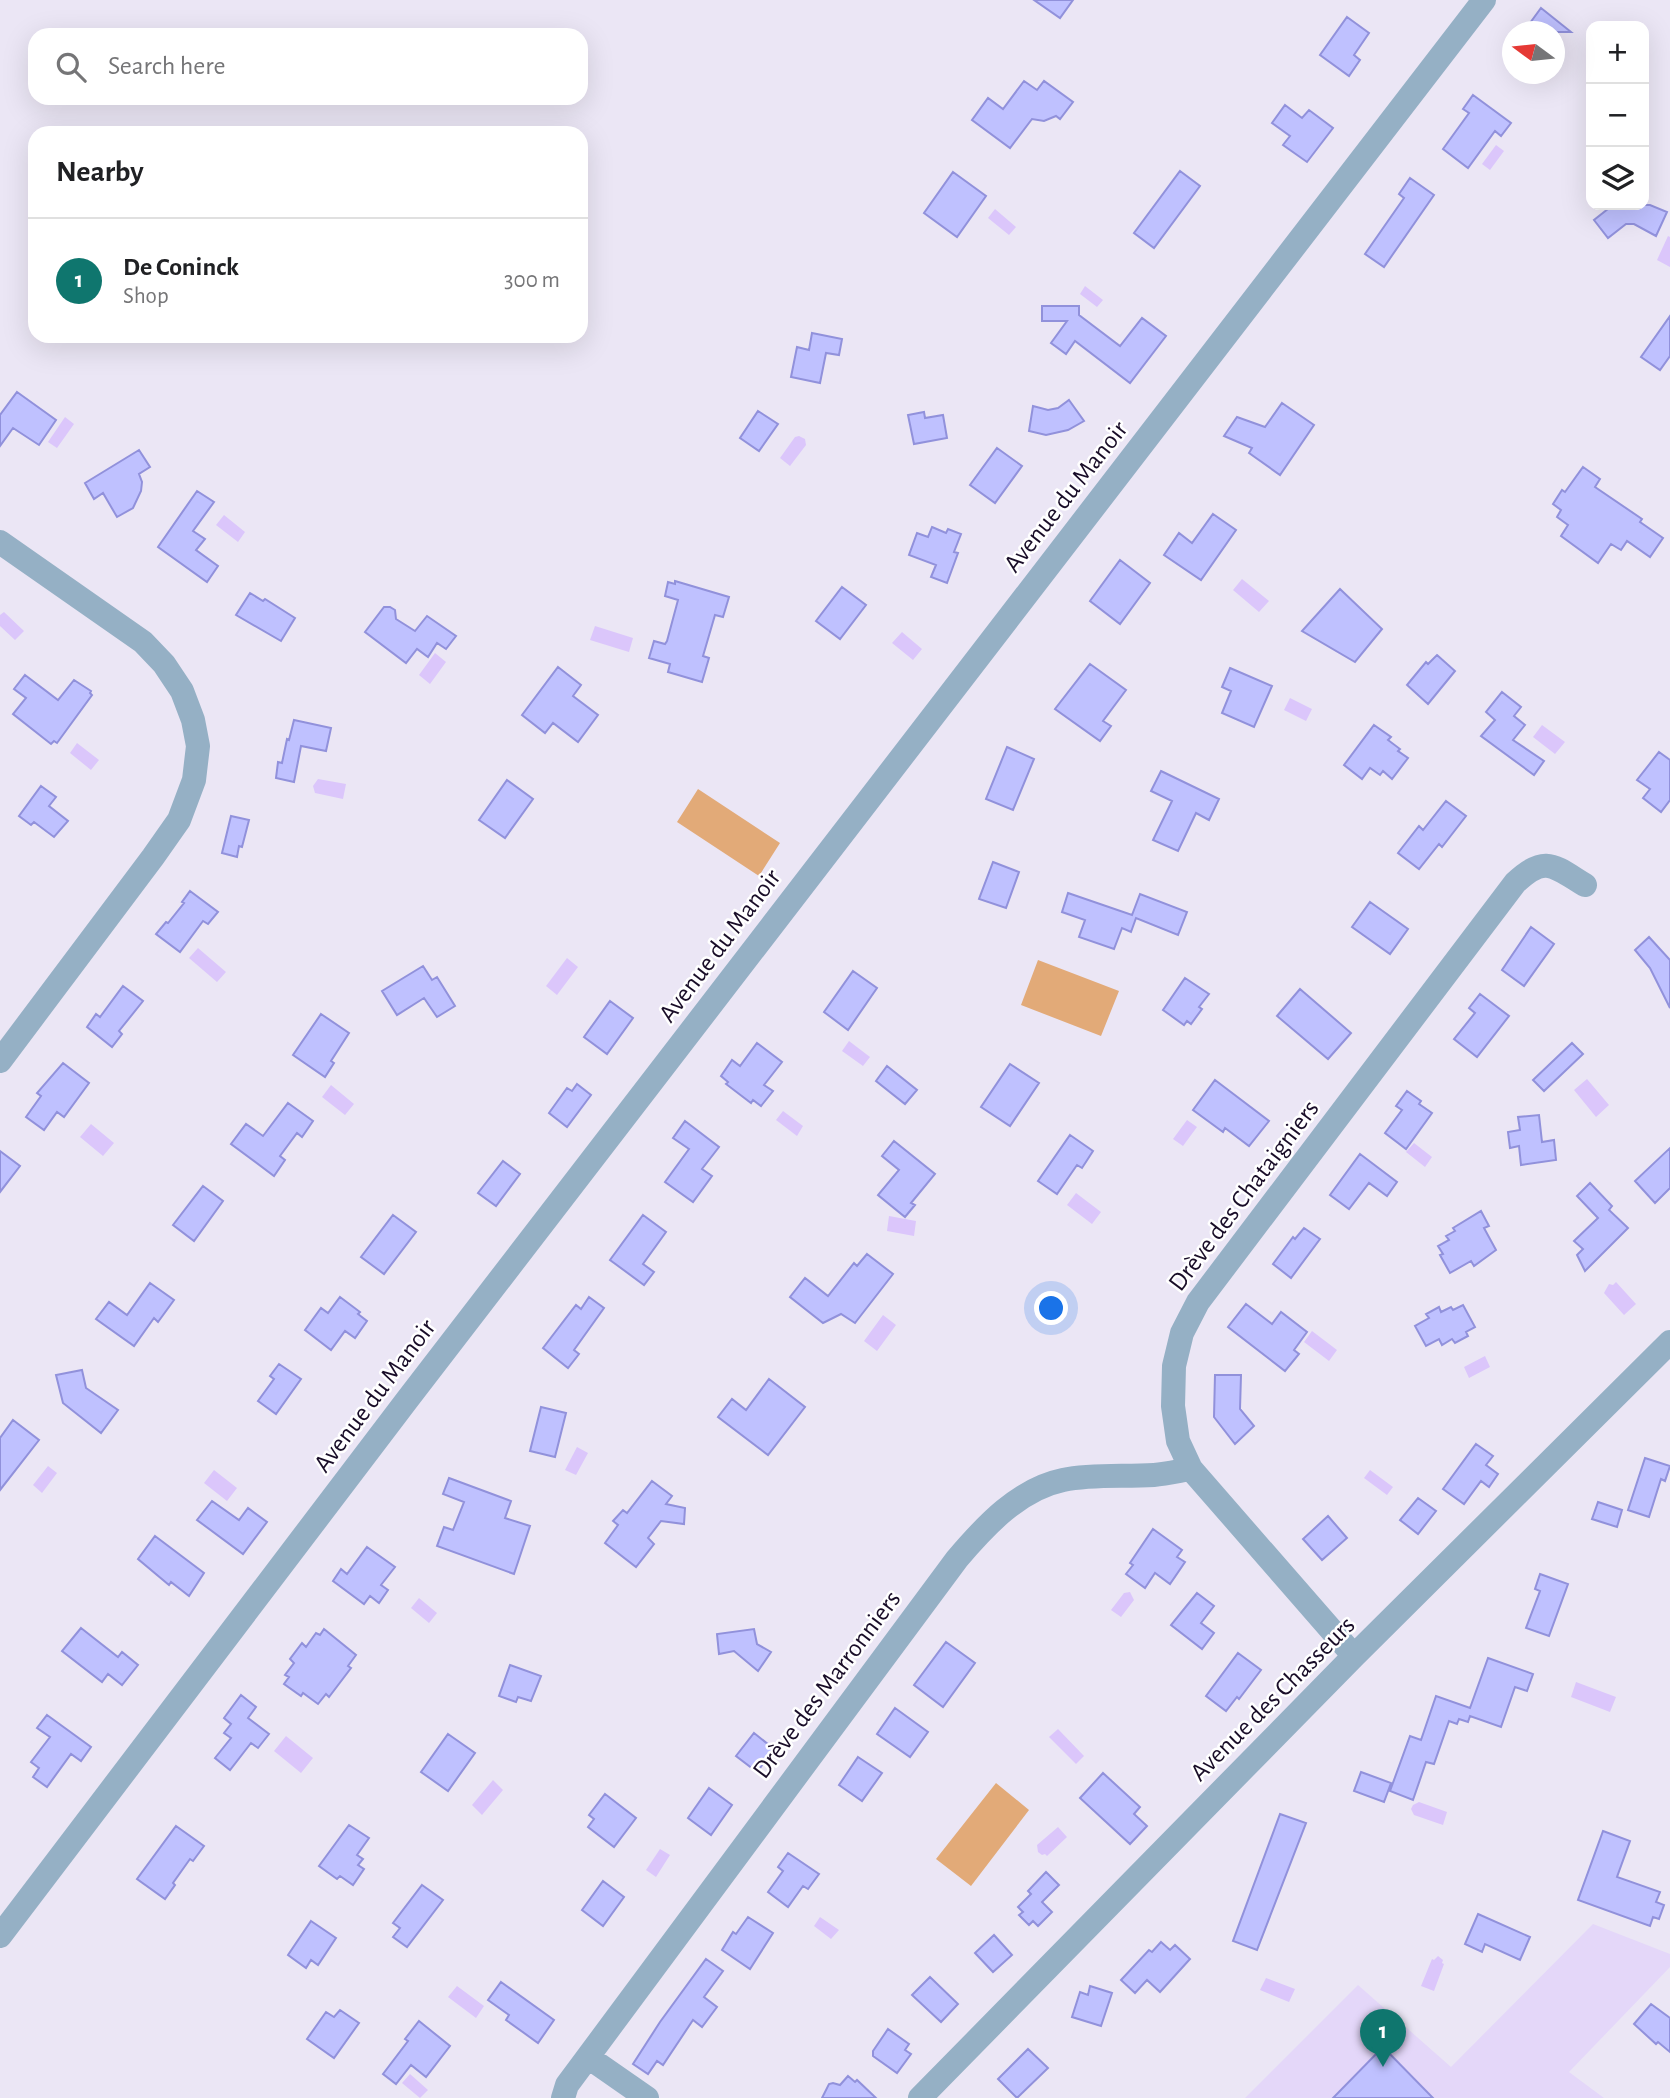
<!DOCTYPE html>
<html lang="en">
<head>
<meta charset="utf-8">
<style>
  :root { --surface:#fff; --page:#f2f2f2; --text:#202124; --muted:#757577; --line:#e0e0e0; --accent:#0f766e }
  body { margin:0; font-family:"Alegreya Sans",sans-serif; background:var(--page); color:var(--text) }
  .controls { position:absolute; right:21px; top:21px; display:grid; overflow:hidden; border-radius:14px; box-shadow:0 7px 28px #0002 }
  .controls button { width:63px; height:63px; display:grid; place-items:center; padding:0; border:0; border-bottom:2px solid var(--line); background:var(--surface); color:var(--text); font:35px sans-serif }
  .compass { position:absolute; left:1502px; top:21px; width:63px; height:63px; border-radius:50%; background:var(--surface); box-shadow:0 7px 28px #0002; rotate:285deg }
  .you { position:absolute; left:1052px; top:1309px; width:24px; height:24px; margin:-18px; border:5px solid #fff; border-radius:50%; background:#1a73e8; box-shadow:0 0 0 10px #1a73e833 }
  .badge { display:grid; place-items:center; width:46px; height:46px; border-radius:50%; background:var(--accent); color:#fff; font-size:23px; font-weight:700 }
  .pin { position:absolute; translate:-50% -58px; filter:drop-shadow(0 2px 4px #0008) }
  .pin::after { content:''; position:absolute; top:37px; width:24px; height:21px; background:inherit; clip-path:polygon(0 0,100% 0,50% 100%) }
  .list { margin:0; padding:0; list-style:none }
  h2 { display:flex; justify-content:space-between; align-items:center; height:91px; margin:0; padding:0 28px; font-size:30px }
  h2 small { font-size:23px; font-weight:400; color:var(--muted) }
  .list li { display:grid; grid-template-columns:46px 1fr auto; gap:21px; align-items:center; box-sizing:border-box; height:126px; padding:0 28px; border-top:2px solid var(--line) }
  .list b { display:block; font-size:26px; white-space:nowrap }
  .list p { margin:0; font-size:23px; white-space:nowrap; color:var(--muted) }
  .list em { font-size:23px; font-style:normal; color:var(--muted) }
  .icon { flex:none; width:38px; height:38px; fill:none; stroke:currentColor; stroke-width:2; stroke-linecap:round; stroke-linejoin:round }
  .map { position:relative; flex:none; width:1670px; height:2098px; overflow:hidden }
  .search { position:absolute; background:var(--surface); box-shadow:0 7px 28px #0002; left:28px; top:28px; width:560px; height:77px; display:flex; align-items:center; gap:18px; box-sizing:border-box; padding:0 24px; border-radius:21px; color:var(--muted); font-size:26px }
  .panel { position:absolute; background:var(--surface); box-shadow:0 7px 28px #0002; left:28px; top:126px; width:560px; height:217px; border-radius:21px }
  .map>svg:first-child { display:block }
  .built { fill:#e4d7f9 }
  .green { fill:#e2aa78 }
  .water { fill:#dbc6fb }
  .building { fill:#bfc1ff; stroke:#9191db; stroke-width:2 }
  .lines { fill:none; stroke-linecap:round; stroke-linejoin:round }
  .minor { stroke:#95b0c5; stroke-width:24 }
  .labels { text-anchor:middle; stroke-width:5; stroke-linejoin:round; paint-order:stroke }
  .street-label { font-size:26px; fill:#190d28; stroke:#fff }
</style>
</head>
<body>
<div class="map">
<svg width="1670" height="2098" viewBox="0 0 1670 2098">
  <rect width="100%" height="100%" fill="#ebe6f5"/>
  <path class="built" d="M 1593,1924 L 1670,1954 L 1670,1967 L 1569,2072 L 1604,2098 L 1245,2098 L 1358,1985 L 1451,2067 Z"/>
  <path class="green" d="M 698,789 L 780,843 L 759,876 L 677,822 Z
    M 1038,960 L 1119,991 L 1101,1036 L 1021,1005 Z
    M 996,1783 L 1029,1810 L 971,1886 L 936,1859 Z"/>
  <path class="water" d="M 1496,145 L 1504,151 L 1490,170 L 1482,164 Z
    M 995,209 L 1016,227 L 1009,235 L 988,218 Z
    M 1668,236 L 1670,237 L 1670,267 L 1657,260 Z
    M 1085,286 L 1103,300 L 1097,307 L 1080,294 Z
    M 65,417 L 74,424 L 57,448 L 48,442 Z
    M 799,436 L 805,439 L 806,445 L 790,466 L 780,458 L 795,437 Z
    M 224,515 L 245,532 L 238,542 L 216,525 Z
    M 1242,579 L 1269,601 L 1259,612 L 1233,590 Z
    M 4,612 L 24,631 L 15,640 L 0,626 L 0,615 Z
    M 595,626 L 633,638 L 629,652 L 590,640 Z
    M 902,632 L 922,649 L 913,660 L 892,643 Z
    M 435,653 L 446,662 L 430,684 L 419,675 Z
    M 1290,698 L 1312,709 L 1306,721 L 1284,710 Z
    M 1542,725 L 1565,742 L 1555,754 L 1533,737 Z
    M 77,743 L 99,760 L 91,770 L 70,753 Z
    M 318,779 L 346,784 L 343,799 L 315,793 L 313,786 Z
    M 198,948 L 226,972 L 217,982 L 189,958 Z
    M 567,958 L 578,967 L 557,995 L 546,986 Z
    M 849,1041 L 870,1057 L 863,1066 L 842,1051 Z
    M 1587,1079 L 1609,1105 L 1596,1117 L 1574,1090 Z
    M 331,1085 L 354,1104 L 345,1115 L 322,1097 Z
    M 783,1111 L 803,1126 L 797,1136 L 776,1120 Z
    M 1187,1120 L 1197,1127 L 1183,1146 L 1173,1139 Z
    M 91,1124 L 114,1143 L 103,1156 L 80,1137 Z
    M 1414,1143 L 1432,1157 L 1425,1167 L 1406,1152 Z
    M 1076,1193 L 1101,1212 L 1092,1224 L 1067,1205 Z
    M 889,1216 L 916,1221 L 914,1236 L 887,1231 Z
    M 1616,1282 L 1636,1304 L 1624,1315 L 1604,1293 L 1609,1284 L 1613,1285 Z
    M 883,1315 L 896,1325 L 877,1351 L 864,1341 Z
    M 1312,1331 L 1337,1350 L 1329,1361 L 1304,1342 Z
    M 1485,1356 L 1490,1367 L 1469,1378 L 1464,1367 Z
    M 577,1447 L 588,1453 L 576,1475 L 565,1470 Z
    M 48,1466 L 57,1473 L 42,1493 L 33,1485 Z
    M 214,1470 L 237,1488 L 227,1501 L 204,1483 Z
    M 1370,1470 L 1393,1487 L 1387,1495 L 1364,1478 Z
    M 1130,1592 L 1134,1600 L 1121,1617 L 1111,1610 L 1124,1593 Z
    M 419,1598 L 437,1613 L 429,1623 L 411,1608 Z
    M 1576,1682 L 1616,1697 L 1610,1712 L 1571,1697 Z
    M 1058,1729 L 1084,1756 L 1076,1764 L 1049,1737 Z
    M 286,1736 L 313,1758 L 301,1773 L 274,1751 Z
    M 493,1780 L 503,1790 L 482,1815 L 472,1805 Z
    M 1419,1802 L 1447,1812 L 1443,1825 L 1414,1815 L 1411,1809 L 1413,1805 Z
    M 1058,1827 L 1067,1837 L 1047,1856 L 1045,1854 L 1042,1855 L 1038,1852 L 1037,1845 Z
    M 660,1849 L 670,1855 L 656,1877 L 646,1870 Z
    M 820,1917 L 839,1930 L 831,1939 L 814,1926 Z
    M 1438,1956 L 1443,1960 L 1442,1963 L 1444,1964 L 1434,1991 L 1421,1986 L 1432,1959 L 1434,1960 Z
    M 1266,1978 L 1295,1989 L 1289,2002 L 1260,1990 Z
    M 457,1986 L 484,2006 L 476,2018 L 448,1997 Z
    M 410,2074 L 428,2090 L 420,2098 L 402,2083 Z"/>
  <path class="building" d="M 1034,0 L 1073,0 L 1060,18 Z
    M 1541,8 L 1571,32 L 1541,32 L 1530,23 Z
    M 1347,17 L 1369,33 L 1354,55 L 1360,60 L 1349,76 L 1320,55 Z
    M 1024,81 L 1037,90 L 1044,81 L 1073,102 L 1060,119 L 1056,116 L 1044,121 L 1032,119 L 1010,148 L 972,120 L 988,98 L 1003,109 Z
    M 1473,95 L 1511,123 L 1501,136 L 1495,131 L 1468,168 L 1443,149 L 1469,113 L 1463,109 Z
    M 1285,105 L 1302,118 L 1309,110 L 1333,128 L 1307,162 L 1283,145 L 1290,136 L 1272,123 Z
    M 1180,171 L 1200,186 L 1154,248 L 1134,233 Z
    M 953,172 L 986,196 L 957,237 L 924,213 Z
    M 1410,178 L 1434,195 L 1384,267 L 1365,254 L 1404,198 L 1399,194 Z
    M 1613,205 L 1650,205 L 1667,212 L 1656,236 L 1634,224 L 1626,224 L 1608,238 L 1594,220 Z
    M 1042,306 L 1079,306 L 1079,315 L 1120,346 L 1142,318 L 1166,336 L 1130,383 L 1075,341 L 1066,354 L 1051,343 L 1067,321 L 1042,321 Z
    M 1670,316 L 1670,356 L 1660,370 L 1641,357 Z
    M 812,333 L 842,339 L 839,355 L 826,353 L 820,383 L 791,377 L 797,347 L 809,350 Z
    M 17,392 L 56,420 L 39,445 L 13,428 L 0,446 L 0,415 Z
    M 1069,400 L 1084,421 L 1068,430 L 1046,435 L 1029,431 L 1033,406 L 1048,410 L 1058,408 Z
    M 1282,403 L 1314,425 L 1280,475 L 1249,453 L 1252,448 L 1224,436 L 1237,417 L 1265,427 Z
    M 758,411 L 778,424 L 759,451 L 740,438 Z
    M 924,412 L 925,418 L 943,415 L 947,438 L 914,444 L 908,415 Z
    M 997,448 L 1022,466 L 995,503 L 970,485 Z
    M 139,450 L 150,467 L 139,474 L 142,482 L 141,491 L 133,508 L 117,517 L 103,493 L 94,499 L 85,483 Z
    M 1583,467 L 1600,479 L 1595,487 L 1642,519 L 1640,522 L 1663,538 L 1650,557 L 1627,541 L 1621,550 L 1611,544 L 1598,563 L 1561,536 L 1568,525 L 1557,517 L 1561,510 L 1553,504 L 1562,490 L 1565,492 Z
    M 197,491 L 214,502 L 193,531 L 205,539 L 196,550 L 218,566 L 207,582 L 158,547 Z
    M 1213,514 L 1236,530 L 1201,580 L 1164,555 L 1179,533 L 1192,543 Z
    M 932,527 L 946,533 L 948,529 L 961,534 L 954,552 L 958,553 L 947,583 L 931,577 L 936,565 L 909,555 L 917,533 L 928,537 Z
    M 1120,560 L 1150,583 L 1120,624 L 1090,601 Z
    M 675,581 L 729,597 L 723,617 L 715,615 L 703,656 L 709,658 L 702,682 L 668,672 L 670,664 L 649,658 L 654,641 L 665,644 L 667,641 L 678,600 L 665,596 L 668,582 L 675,584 Z
    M 842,587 L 866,605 L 840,639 L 816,621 Z
    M 1340,589 L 1382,629 L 1355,662 L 1302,631 Z
    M 250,593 L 263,601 L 265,599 L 295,618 L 281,641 L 236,615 Z
    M 384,607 L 390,607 L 395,610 L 396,619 L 415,631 L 427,616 L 456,636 L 446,649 L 437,643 L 428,657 L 417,649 L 406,663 L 365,632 Z
    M 1437,655 L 1455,671 L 1428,704 L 1407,685 L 1426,662 L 1428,664 Z
    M 1090,664 L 1126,690 L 1103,721 L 1111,726 L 1100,741 L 1055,709 Z
    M 558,667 L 581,685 L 573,696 L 598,715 L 578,742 L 553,723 L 545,733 L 522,715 Z
    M 1230,668 L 1272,686 L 1254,727 L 1222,713 L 1231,691 L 1222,687 Z
    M 25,675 L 58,700 L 74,680 L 91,691 L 90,693 L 92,695 L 57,743 L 54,741 L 51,744 L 13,714 L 26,698 L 14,689 Z
    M 1502,692 L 1521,707 L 1514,716 L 1525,725 L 1513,740 L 1544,761 L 1534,775 L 1481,736 L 1495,720 L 1486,712 Z
    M 294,720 L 331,728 L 326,751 L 301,746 L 294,782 L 276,778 L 278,762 L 282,763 L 287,739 L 289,740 Z
    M 1374,725 L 1391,737 L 1388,740 L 1400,749 L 1398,751 L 1408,758 L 1392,779 L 1383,771 L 1380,775 L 1370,768 L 1362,779 L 1344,765 Z
    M 1007,747 L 1034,759 L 1013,810 L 986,799 Z
    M 1659,752 L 1670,760 L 1670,800 L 1661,812 L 1643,798 L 1650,789 L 1637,780 Z
    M 1161,771 L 1219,799 L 1209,820 L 1196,813 L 1178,851 L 1153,840 L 1172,801 L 1151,791 Z
    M 507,780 L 533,799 L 505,838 L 479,820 Z
    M 41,786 L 56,797 L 49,806 L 68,821 L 54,837 L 34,822 L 31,825 L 19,816 Z
    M 1446,801 L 1466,816 L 1442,847 L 1439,844 L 1419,869 L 1398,853 L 1419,826 L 1423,830 Z
    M 231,816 L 249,820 L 242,847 L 239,846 L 237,857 L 222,853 Z
    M 993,862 L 1019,872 L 1006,908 L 979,899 Z
    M 190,891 L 218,912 L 208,924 L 203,921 L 180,952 L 156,934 L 166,922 L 168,923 L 184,903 L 182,902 Z
    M 1068,893 L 1132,915 L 1140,894 L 1187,912 L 1178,935 L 1136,918 L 1131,932 L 1122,928 L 1114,949 L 1079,937 L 1085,920 L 1062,912 Z
    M 1370,902 L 1408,929 L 1390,954 L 1352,927 Z
    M 1531,927 L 1554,944 L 1524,986 L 1502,970 Z
    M 1649,937 L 1670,960 L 1670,1008 L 1650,968 L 1635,950 Z
    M 423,966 L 432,980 L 437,977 L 455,1006 L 437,1017 L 424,998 L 397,1015 L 382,991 Z
    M 853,971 L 877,988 L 848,1030 L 824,1012 Z
    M 1185,978 L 1209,994 L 1199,1007 L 1202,1009 L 1191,1024 L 1187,1021 L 1184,1025 L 1163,1010 Z
    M 123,986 L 143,1001 L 119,1031 L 122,1034 L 112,1047 L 87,1027 L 96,1014 L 100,1017 Z
    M 1300,989 L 1351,1033 L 1328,1059 L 1277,1016 Z
    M 1480,994 L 1509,1016 L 1477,1057 L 1454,1039 L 1475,1013 L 1469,1008 Z
    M 610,1001 L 633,1018 L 607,1054 L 584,1037 Z
    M 321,1014 L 349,1033 L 331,1061 L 334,1063 L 325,1077 L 293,1055 Z
    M 757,1043 L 782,1062 L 764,1085 L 773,1091 L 761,1106 L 753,1100 L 751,1103 L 726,1084 L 728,1082 L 721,1076 L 732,1060 L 740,1066 Z
    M 1572,1043 L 1583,1054 L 1544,1091 L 1533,1080 Z
    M 63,1063 L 89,1083 L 64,1117 L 57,1112 L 44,1130 L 26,1117 L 41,1096 L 37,1093 Z
    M 1010,1064 L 1039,1083 L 1010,1126 L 981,1107 Z
    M 887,1066 L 917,1090 L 905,1104 L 876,1081 Z
    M 1215,1080 L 1269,1121 L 1249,1146 L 1225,1128 L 1223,1132 L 1193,1110 Z
    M 577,1084 L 591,1095 L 567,1127 L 549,1113 L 567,1088 L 572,1091 Z
    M 1407,1091 L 1421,1101 L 1419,1104 L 1432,1113 L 1406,1149 L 1385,1133 L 1402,1110 L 1396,1106 Z
    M 288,1103 L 313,1121 L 302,1137 L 297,1133 L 280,1156 L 285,1160 L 274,1176 L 231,1144 L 246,1124 L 263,1136 Z
    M 1539,1115 L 1542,1142 L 1554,1140 L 1556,1160 L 1521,1165 L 1519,1146 L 1510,1148 L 1508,1132 L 1520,1130 L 1518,1117 Z
    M 685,1121 L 719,1147 L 702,1169 L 712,1176 L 693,1202 L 665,1182 L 689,1149 L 673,1138 Z
    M 1070,1135 L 1093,1151 L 1082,1168 L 1077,1165 L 1057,1194 L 1038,1181 Z
    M 894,1141 L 935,1174 L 911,1203 L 915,1205 L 905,1217 L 878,1195 L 899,1170 L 882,1156 Z
    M 1670,1148 L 1670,1188 L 1655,1203 L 1635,1181 Z
    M 0,1151 L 20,1166 L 0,1192 Z
    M 1360,1154 L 1397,1182 L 1387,1196 L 1369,1183 L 1349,1209 L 1330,1195 Z
    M 503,1161 L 520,1174 L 496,1206 L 478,1193 Z
    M 1590,1183 L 1612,1206 L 1609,1210 L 1628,1228 L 1585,1271 L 1577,1255 L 1583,1249 L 1574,1241 L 1598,1218 L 1577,1196 Z
    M 203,1186 L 223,1201 L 194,1241 L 173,1225 Z
    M 1481,1211 L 1489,1226 L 1484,1228 L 1496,1250 L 1474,1266 L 1471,1261 L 1450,1273 L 1440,1255 L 1443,1254 L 1438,1246 L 1449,1240 L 1446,1236 L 1455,1231 L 1453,1228 Z
    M 393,1215 L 416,1232 L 384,1274 L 361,1257 Z
    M 643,1215 L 666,1232 L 643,1264 L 654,1272 L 644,1285 L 610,1260 Z
    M 1304,1228 L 1320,1239 L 1291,1278 L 1273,1264 L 1293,1237 L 1295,1239 Z
    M 867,1254 L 893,1274 L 855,1323 L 841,1314 L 823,1323 L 790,1297 L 805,1278 L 828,1296 L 854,1263 L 857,1266 Z
    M 150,1283 L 174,1300 L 158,1322 L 154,1318 L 134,1346 L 96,1319 L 109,1302 L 127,1315 Z
    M 340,1297 L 360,1312 L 358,1314 L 367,1321 L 355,1338 L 345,1331 L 331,1350 L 305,1330 L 321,1308 L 328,1313 Z
    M 589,1297 L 604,1308 L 574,1350 L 579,1354 L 568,1368 L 543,1348 L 576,1305 L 581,1309 Z
    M 1246,1304 L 1272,1324 L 1281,1312 L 1307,1332 L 1294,1350 L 1299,1354 L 1285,1371 L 1228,1327 Z
    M 1463,1305 L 1475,1327 L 1466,1332 L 1468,1336 L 1455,1343 L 1452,1339 L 1442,1345 L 1439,1339 L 1426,1346 L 1415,1326 L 1429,1318 L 1426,1314 L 1439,1307 L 1441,1312 L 1451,1307 L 1453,1310 Z
    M 279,1364 L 301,1379 L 276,1414 L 258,1401 L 274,1379 L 270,1376 Z
    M 82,1370 L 86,1388 L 118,1410 L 101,1433 L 63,1403 L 56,1375 Z
    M 1215,1375 L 1241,1375 L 1240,1409 L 1254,1426 L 1235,1444 L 1214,1417 Z
    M 769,1379 L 805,1407 L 768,1455 L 718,1417 L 732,1399 L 746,1410 Z
    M 541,1407 L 566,1413 L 555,1457 L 530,1451 Z
    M 13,1420 L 39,1440 L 0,1490 L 0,1438 Z
    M 1476,1444 L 1493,1456 L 1486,1465 L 1498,1474 L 1489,1487 L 1481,1481 L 1464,1504 L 1443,1489 Z
    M 1645,1458 L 1670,1466 L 1665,1481 L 1661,1479 L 1649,1517 L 1628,1510 Z
    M 449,1478 L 511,1501 L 505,1518 L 530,1526 L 514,1574 L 437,1546 L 444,1527 L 453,1530 L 464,1502 L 443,1494 Z
    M 652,1481 L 672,1496 L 666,1504 L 685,1508 L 684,1524 L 661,1521 L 648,1538 L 654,1544 L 636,1567 L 605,1543 L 618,1525 L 613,1521 L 623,1510 L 627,1513 Z
    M 1418,1498 L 1436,1511 L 1418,1534 L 1400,1520 Z
    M 212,1501 L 239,1520 L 248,1508 L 267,1522 L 243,1554 L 197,1520 Z
    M 1598,1502 L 1622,1510 L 1617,1527 L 1592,1519 Z
    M 1328,1516 L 1347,1538 L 1322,1560 L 1303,1539 Z
    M 1153,1529 L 1182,1550 L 1177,1557 L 1185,1562 L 1170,1584 L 1155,1573 L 1145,1588 L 1126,1574 L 1133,1565 L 1130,1563 Z
    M 155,1536 L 204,1573 L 189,1596 L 171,1582 L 169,1585 L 138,1559 Z
    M 367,1547 L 395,1567 L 381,1585 L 388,1590 L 379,1603 L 370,1596 L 364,1604 L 333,1581 L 341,1569 L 347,1574 Z
    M 1540,1574 L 1568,1584 L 1549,1636 L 1526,1628 L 1540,1591 L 1535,1589 Z
    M 1197,1593 L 1214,1606 L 1201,1623 L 1214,1633 L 1202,1649 L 1171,1625 Z
    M 81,1628 L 118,1657 L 122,1652 L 138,1665 L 122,1685 L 108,1674 L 102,1682 L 62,1651 Z
    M 324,1629 L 356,1655 L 348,1666 L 351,1668 L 329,1697 L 326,1694 L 318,1704 L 303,1693 L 301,1696 L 284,1684 L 289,1677 L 285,1675 L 294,1663 L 290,1659 L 302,1643 L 306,1647 L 316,1633 L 320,1635 Z
    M 754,1629 L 757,1644 L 771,1652 L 758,1671 L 734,1651 L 719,1654 L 717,1634 Z
    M 946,1642 L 975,1663 L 943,1707 L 914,1685 Z
    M 1238,1653 L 1261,1670 L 1239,1699 L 1237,1697 L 1226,1711 L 1206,1696 Z
    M 1488,1658 L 1533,1674 L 1527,1691 L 1515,1687 L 1501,1727 L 1470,1716 L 1468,1722 L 1459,1719 L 1457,1724 L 1449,1721 L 1434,1764 L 1426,1762 L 1413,1800 L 1390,1791 L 1410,1736 L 1421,1740 L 1436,1696 L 1470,1708 Z
    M 510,1665 L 541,1676 L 531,1701 L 518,1697 L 516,1702 L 499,1696 Z
    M 241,1695 L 256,1707 L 248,1718 L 269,1734 L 258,1748 L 251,1743 L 230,1770 L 215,1758 L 231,1738 L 224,1733 L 231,1724 L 224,1718 Z
    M 895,1708 L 928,1732 L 910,1757 L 877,1734 Z
    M 47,1715 L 91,1747 L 81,1761 L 71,1754 L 47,1787 L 33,1777 L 39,1768 L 31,1762 L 50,1737 L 37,1728 Z
    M 754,1733 L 774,1749 L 757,1772 L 736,1756 Z
    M 448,1734 L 475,1753 L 448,1791 L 421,1772 Z
    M 858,1757 L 882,1773 L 862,1801 L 839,1785 Z
    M 1361,1772 L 1391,1783 L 1384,1802 L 1354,1791 Z
    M 1103,1773 L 1140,1807 L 1134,1814 L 1147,1826 L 1130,1844 L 1080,1798 Z
    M 709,1788 L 732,1805 L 711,1835 L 688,1818 Z
    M 605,1794 L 636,1818 L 614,1847 L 588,1827 L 594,1819 L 589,1815 Z
    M 1280,1814 L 1306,1823 L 1257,1950 L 1233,1941 Z
    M 349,1825 L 369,1838 L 357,1855 L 363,1859 L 358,1865 L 364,1869 L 353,1885 L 340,1876 L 337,1879 L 319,1866 Z
    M 176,1826 L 204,1846 L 193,1861 L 190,1859 L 173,1883 L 175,1885 L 165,1899 L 137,1879 Z
    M 1603,1831 L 1630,1841 L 1617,1877 L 1660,1892 L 1656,1902 L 1664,1905 L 1659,1919 L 1653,1917 L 1650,1926 L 1578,1900 Z
    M 788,1853 L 819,1874 L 808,1889 L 803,1886 L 788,1907 L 768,1892 L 783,1871 L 778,1867 Z
    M 1046,1872 L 1059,1885 L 1042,1902 L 1052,1912 L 1038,1926 L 1033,1921 L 1029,1925 L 1019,1915 L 1023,1912 L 1018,1907 L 1031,1894 L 1028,1891 Z
    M 603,1881 L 624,1897 L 603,1926 L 582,1910 Z
    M 422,1885 L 443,1900 L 407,1947 L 393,1937 L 400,1928 L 393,1923 Z
    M 1478,1914 L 1530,1937 L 1520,1960 L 1485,1944 L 1482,1952 L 1465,1944 Z
    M 748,1917 L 773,1933 L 750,1969 L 722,1950 L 733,1932 L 736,1934 Z
    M 311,1921 L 336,1938 L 318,1965 L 311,1960 L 306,1968 L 288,1955 Z
    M 994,1935 L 1012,1955 L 993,1972 L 975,1953 Z
    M 1161,1942 L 1170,1950 L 1175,1945 L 1190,1959 L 1160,1992 L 1147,1980 L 1135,1993 L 1121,1980 L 1149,1950 L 1152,1952 Z
    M 706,1959 L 723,1971 L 704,1997 L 717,2007 L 702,2027 L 693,2020 L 663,2065 L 657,2061 L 648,2074 L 633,2064 L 660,2022 Z
    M 930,1977 L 958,2004 L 941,2022 L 912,1995 Z
    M 501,1982 L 554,2020 L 538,2043 L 506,2020 L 509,2015 L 488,2000 Z
    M 1090,1986 L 1112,1993 L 1101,2026 L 1072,2017 L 1080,1992 L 1088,1995 Z
    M 1651,2004 L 1670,2018 L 1670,2052 L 1658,2042 L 1656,2044 L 1634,2024 Z
    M 340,2010 L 359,2023 L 334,2058 L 307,2039 L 326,2012 L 334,2017 Z
    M 419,2021 L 450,2046 L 426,2077 L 411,2065 L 396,2084 L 383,2074 L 408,2041 L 405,2039 Z
    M 888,2029 L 909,2044 L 905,2050 L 911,2054 L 897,2073 L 873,2056 L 873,2051 Z
    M 1383,2047 L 1433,2098 L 1333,2098 Z
    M 1028,2049 L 1048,2068 L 1017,2098 L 998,2079 Z
    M 848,2076 L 855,2082 L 857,2080 L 876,2098 L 822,2098 L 829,2084 L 833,2083 L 840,2085 Z"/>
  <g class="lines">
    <path class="minor" d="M 0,542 L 143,642 L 164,664 L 182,691 L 193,720 L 198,746 L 194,780 L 179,820 L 153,857 L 0,1061
      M 1354,1656 L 1191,1469 L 1178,1441 L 1173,1406 L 1174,1366 L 1182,1333 L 1198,1302 L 1515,883 C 1545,854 1554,866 1585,885
      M 0,1936 L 407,1400 L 1484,0
      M 588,2057 L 647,2098
      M 563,2098 L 567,2085 L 957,1559 C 985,1526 1019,1489 1063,1480 C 1093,1474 1123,1477 1154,1475 C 1166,1474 1179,1471 1191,1469
      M 920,2098 L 1354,1656 L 1670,1342"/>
  </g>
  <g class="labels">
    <g class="street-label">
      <text transform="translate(1065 496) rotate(-52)" y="9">Avenue du Manoir</text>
      <text transform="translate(719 945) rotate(-53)" y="9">Avenue du Manoir</text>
      <text transform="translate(1243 1195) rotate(-53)" y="9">Drève des Chataigniers</text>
      <text transform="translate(374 1395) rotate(-53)" y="9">Avenue du Manoir</text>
      <text transform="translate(826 1684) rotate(-53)" y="9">Drève des Marronniers</text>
      <text transform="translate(1272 1698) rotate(-45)" y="9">Avenue des Chasseurs</text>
    </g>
  </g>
</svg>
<div class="controls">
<button>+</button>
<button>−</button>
<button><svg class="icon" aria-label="layers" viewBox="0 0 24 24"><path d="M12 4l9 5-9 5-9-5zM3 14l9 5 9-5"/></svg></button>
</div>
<svg class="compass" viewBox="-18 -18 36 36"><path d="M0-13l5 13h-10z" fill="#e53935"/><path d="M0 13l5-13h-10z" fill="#757577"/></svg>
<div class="you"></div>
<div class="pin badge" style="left:1383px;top:2067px">1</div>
<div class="search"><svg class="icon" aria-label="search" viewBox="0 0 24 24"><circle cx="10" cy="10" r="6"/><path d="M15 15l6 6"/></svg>Search here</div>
<section class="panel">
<h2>Nearby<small></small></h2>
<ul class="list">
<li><span class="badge">1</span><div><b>De Coninck</b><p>Shop</p></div><em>300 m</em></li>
</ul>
</section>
</div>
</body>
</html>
